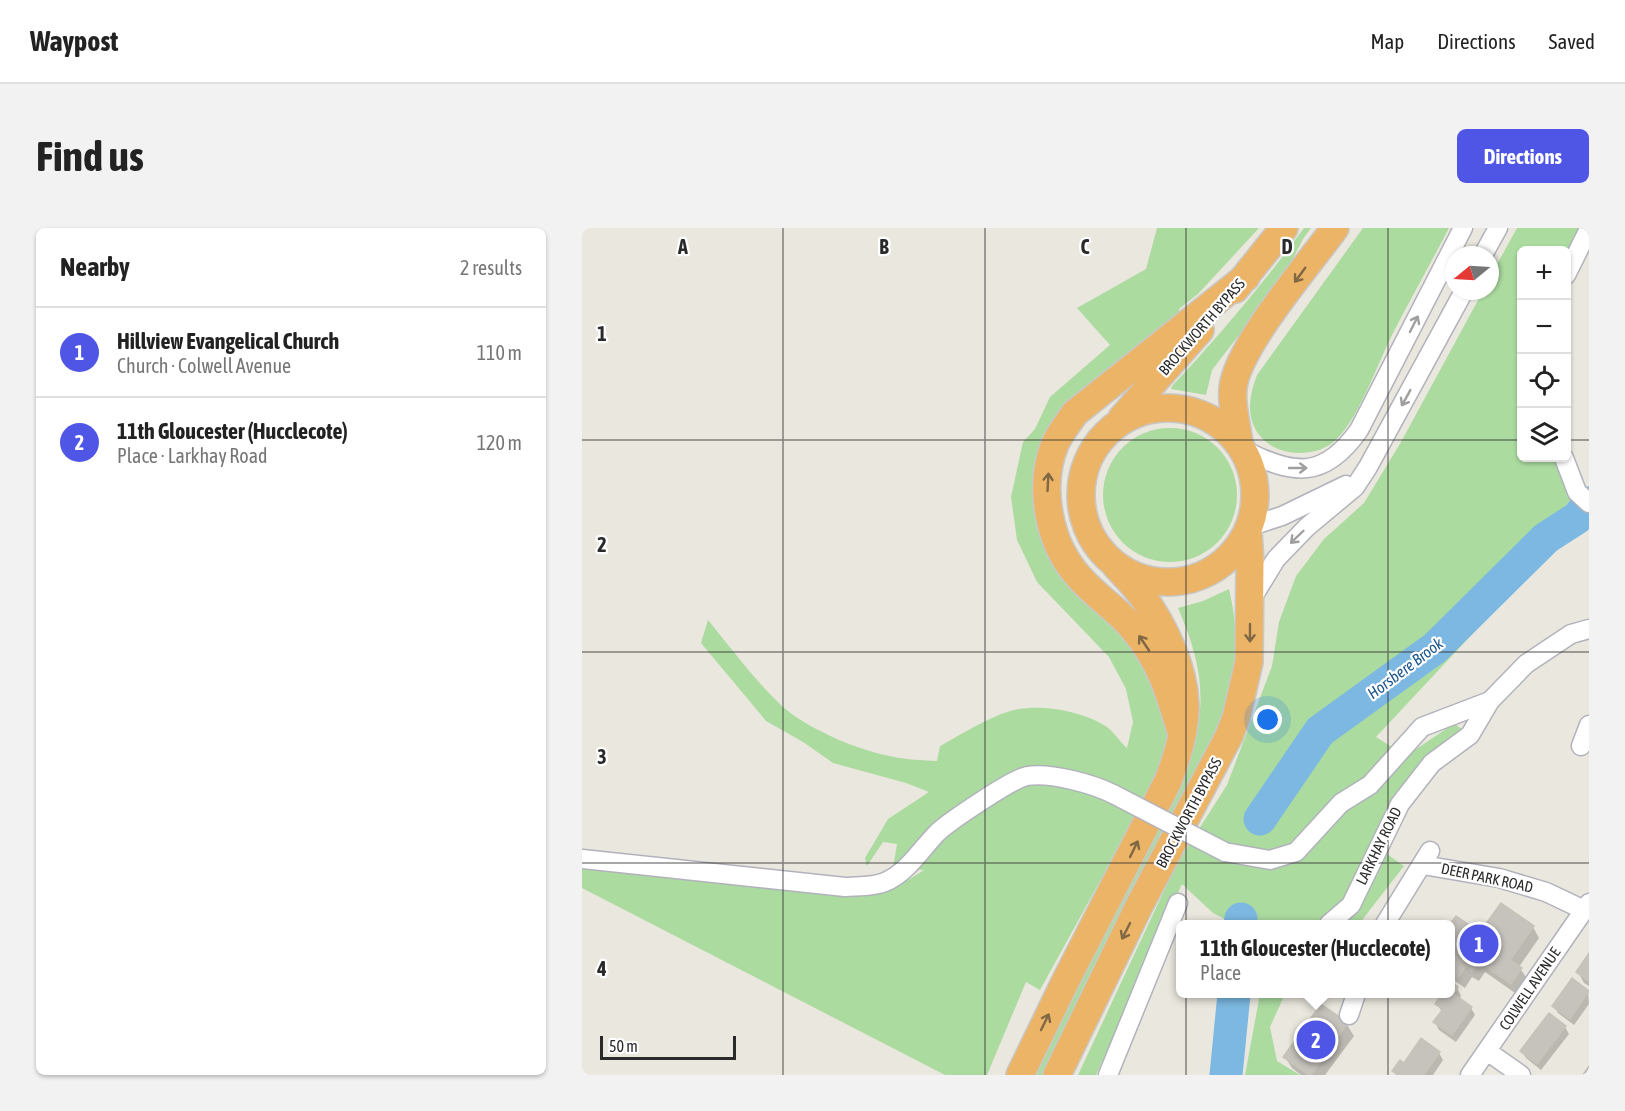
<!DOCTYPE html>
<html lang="en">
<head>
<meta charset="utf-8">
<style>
  :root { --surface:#fff; --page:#f2f2f2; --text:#222; --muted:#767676; --line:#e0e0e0; --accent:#4f56e6 }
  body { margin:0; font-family:"Asap Condensed",sans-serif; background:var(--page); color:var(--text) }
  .controls { position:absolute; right:18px; top:18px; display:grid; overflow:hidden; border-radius:9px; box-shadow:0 2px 4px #0004 }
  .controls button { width:54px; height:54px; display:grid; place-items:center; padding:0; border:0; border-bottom:2px solid var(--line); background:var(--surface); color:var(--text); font:30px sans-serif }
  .compass { position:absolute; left:863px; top:18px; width:54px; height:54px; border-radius:50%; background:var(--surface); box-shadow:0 2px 4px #0004; rotate:252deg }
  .scale { position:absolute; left:18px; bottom:15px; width:136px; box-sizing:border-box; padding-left:6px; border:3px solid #2a2a2a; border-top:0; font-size:16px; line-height:21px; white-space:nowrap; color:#2a2a2a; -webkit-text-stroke:4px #fff; paint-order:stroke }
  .you { position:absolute; left:686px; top:492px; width:21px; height:21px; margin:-15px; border:4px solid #fff; border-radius:50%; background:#1a73e8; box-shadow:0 0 0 9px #1a73e833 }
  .badge { display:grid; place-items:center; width:39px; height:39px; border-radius:50%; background:var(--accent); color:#fff; font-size:20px; font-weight:700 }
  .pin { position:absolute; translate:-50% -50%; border:3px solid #fff; box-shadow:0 2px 6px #0006 }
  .popup { position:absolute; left:594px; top:692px; width:279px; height:78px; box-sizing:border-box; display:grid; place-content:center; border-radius:9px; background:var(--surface); filter:drop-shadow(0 2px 4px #0005); font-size:20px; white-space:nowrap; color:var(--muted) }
  .popup b { font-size:22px; color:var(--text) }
  .popup::after { content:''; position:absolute; left:50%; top:100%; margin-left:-12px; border:12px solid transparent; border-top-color:var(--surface) }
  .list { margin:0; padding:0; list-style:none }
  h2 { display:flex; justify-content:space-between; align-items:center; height:78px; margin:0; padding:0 24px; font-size:26px }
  h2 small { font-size:20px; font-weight:400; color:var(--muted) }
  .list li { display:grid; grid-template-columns:39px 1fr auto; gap:18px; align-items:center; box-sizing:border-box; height:90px; padding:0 24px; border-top:2px solid var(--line) }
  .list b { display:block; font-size:22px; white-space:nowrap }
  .list p { margin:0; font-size:20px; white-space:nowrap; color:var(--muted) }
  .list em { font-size:20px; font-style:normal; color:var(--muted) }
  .icon { flex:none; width:33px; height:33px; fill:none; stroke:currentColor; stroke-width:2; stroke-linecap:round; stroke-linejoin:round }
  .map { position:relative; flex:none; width:1007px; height:847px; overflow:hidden; border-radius:9px }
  header { display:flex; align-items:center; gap:36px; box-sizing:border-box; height:84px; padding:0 30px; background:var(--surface); border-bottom:2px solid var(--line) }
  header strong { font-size:28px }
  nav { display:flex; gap:33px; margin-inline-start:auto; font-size:21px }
  .intro { display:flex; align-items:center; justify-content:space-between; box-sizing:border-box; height:144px; padding:0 36px }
  h1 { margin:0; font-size:42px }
  .button { padding:15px 27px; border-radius:9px; background:var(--accent); color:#fff; font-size:21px; font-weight:700 }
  main { display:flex; gap:36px; padding:0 36px }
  aside { flex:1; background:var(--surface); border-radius:9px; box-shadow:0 2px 4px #0004 }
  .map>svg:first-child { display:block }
  .green { fill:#acdba0 }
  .shadow { fill:#0003 }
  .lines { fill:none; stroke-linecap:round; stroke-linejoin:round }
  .river { stroke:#7cb8e1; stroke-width:33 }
  .building { fill:#c6c3bd; stroke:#c6c3b7; stroke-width:1.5 }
  .minor-casing { stroke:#b1b2bc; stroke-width:21 }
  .highway-casing { stroke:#c8c8c8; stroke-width:30 }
  .minor { stroke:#fff; stroke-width:18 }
  .highway { stroke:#ecb467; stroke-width:27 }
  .minor-bridge-casing { stroke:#b1b2bc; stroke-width:21; stroke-linecap:butt }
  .minor-bridge { stroke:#fff; stroke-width:18 }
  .oneway { stroke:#816845 }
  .oneway2 { stroke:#9f9f9f }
  .grid { fill:none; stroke:#2a2a2a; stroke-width:1.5; stroke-opacity:0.55 }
  .labels { text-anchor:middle; stroke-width:4.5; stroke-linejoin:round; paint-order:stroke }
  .street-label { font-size:15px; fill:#2a2a2a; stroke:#fff }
  .water-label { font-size:16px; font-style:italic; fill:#1c558c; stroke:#fff }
  .grid-label { font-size:20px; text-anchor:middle; font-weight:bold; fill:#2a2a2a; stroke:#fff; stroke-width:4.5; stroke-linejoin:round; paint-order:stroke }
</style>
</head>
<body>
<header>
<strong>Waypost</strong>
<nav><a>Map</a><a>Directions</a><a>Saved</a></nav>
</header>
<div class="intro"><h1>Find us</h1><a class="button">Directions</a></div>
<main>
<aside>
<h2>Nearby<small>2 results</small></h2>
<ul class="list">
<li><span class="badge">1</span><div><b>Hillview Evangelical Church</b><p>Church · Colwell Avenue</p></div><em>110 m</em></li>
<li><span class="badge">2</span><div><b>11th Gloucester (Hucclecote)</b><p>Place · Larkhay Road</p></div><em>120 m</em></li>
</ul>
</aside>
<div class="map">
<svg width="1007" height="847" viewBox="0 0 1007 847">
  <rect width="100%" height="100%" fill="#eae7de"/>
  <path class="green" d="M 575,0 L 677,0 L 616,66 L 597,81 L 598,89 L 527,148 L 456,271 L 553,413 L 584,486 L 586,519 L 582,537 L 458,762 L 444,754 L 405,847 L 363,847 L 0,660 L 0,640 L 274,668 C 302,665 319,657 342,642 L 311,640 L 315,616 L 301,614 L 285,638 L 283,630 L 306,591 L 347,564 L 324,555 L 251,535 L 221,514 L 184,493 L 119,415 L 126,392 C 150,421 173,453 201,479 C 229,503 282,525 318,530 C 330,532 342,532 355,533 L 358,518 C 380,506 403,491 428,483 C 457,475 497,482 522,497 C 531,502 537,513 545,520 L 551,494 L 544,461 L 527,429 L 455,354 L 435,312 L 429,269 L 441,214 L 453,201 L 468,169 L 528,117 L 495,80 L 564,41 Z
    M 722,0 L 729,0 L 721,11 L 701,50 L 630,142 L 624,167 L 589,161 L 590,158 C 637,108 681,56 722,0 Z
    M 781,0 L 867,0 C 849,35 829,70 811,105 C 796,134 775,197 749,216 C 725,232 683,227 671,196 C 665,180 669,163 675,147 Z
    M 935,0 L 997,0 L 985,24 L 984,22 L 939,22 L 939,230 L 982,230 L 995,264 L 984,277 L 1007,294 L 1007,297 L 969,322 L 794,509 L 824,528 L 864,501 L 869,493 L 882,503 L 835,539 L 804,581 L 789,615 L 822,638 L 777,696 L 653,696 L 631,685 L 600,656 L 514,847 L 496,847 L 594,637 L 645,557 L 690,438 L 697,394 L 714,348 L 742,311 L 782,275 L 819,214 L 901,63 L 908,63 L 908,49 Z
    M521 267a67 67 0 1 1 134 0a67 67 0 1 1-134 0Z
    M 647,361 C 658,407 655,445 643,491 L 464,847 L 452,847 L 596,559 C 626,491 626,449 596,380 L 621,373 Z
    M 678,766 L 703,766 L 688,799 L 695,833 L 718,847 L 663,847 Z"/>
  <path class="shadow" d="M 869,698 L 898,706 L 951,699 L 957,710 L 937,739 L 946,752 L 936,767 L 903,744 L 897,753 L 890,749 L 883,760 L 869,750 Z
    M 1007,728 L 1007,758 L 1002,755 L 996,744 Z
    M 869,756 L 875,760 L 879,768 L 877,771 L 889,780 L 893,787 L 874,814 L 857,802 L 853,794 L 860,784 L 855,776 L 862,766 L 869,766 Z
    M 1006,763 L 1007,776 L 992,797 L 976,785 L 972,778 Z
    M 739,778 L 765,797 L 772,808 L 743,847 L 719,847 L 710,840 L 703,829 Z
    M 983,799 L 987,806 L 959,842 L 944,830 L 940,823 Z
    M 857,825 L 861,832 L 851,847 L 814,847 L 812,843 L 823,837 Z
    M 1007,837 L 1007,847 L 1000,847 Z"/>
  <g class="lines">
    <path class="river" d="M 678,591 L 738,503 L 853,420 L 964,310 L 995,290 L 1007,275
      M 658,696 L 659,691
      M 644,847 L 652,766"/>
  </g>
  <path class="building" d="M 919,675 L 952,698 L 928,732 L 940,740 L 929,756 L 896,733 L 890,743 L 884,738 L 876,750 L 869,745 L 868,696 L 874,688 L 898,704 Z
    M 1007,725 L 1007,753 L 994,744 Z
    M 990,750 L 1007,763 L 988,791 L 970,778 Z
    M 869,754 L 876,759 L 872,766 L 890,779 L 870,807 L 851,794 L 861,781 L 853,776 L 860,766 L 869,766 Z
    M 739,776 L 766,795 L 729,847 L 727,847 L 701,829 Z
    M 967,785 L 984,798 L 955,836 L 938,823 Z
    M 839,810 L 858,824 L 842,847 L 816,847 L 810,843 L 818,832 L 822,835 Z"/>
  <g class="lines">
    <g class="minor-casing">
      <path id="minor" d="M 901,27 L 916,0
        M 984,47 L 1007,1
        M 662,222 C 711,247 742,252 777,202 L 881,0
        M 982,230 L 995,264 L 1007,275
        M 669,298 L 700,288 L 764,257
        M 669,372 L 694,331 L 725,299 L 773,259 L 786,239 L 882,63
        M 999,518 L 1007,497
        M 643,624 L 688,632 L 714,624 L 759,575 L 788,557 L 840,499 L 908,473
        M 0,631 L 263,659 C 275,658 292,659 303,654 C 325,645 340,620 356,604 C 368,593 430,551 445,548 C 468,544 512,556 533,567
        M 841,637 L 917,650 L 964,664 L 1002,682
        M 747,696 L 769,677 L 818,576 L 850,535 L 888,507 L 908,473 L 944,436 L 989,406 L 1007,401
        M 803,696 L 848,623
        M 767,787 L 774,766
        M 905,823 L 939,847
        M 526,847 L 596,675
        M 888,847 L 1007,675"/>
    </g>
    <g class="highway-casing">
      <path id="highway" d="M 653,61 L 702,0
        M499 267a87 87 0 1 1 174 0a87 87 0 1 1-174 0Z
        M 540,190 L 618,102
        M 657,215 C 655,198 649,178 651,160 C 655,119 727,36 753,0
        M 600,507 C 588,467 580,436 553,403 C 537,382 514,369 497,349 C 466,315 456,258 473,216 C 478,205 486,195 493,185 L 664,49
        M 438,847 L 483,754 L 586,553 C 595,530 604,502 603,476 C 602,440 582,398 561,369 C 553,358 543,348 534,338
        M 475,847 L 557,678 L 647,508 L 654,490 L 667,434 L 668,333 L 666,304"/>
    </g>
    <use href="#minor" class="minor"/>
    <use href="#highway" class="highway"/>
    <g class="minor-bridge-casing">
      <path id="minor-bridge" d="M 533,567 L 643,624"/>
    </g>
    <use href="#minor-bridge" class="minor-bridge"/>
  </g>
  <defs><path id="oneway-shaft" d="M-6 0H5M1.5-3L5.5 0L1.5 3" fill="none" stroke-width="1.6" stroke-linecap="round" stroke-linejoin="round" transform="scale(1.5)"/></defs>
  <g class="oneway">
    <use href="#oneway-shaft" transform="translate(718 47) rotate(126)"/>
    <use href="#oneway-shaft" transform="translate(466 254) rotate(-87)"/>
    <use href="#oneway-shaft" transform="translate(668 405) rotate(90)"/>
    <use href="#oneway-shaft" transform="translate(562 415) rotate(-124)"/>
    <use href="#oneway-shaft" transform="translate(552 621) rotate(-64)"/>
    <use href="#oneway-shaft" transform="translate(544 703) rotate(117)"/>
    <use href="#oneway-shaft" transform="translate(463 794) rotate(-64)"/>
  </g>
  <g class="oneway2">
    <use href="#oneway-shaft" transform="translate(832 96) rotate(-63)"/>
    <use href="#oneway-shaft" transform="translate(824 170) rotate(119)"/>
    <use href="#oneway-shaft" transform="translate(716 240)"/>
    <use href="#oneway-shaft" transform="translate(715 309) rotate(136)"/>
  </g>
  <path class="grid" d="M 201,0 L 201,847M 403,0 L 403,847M 604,0 L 604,847M 806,0 L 806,847M 0,212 L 939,212M 984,212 L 1007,212M 0,424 L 1007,424M 0,635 L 1007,635"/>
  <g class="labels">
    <g class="street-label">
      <text transform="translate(620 99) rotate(-49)" y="5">BROCKWORTH BYPASS</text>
      <text transform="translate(607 585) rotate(-62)" y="5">BROCKWORTH BYPASS</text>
      <text transform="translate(797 618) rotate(-64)" y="5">LARKHAY ROAD</text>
      <text transform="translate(905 650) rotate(12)" y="5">DEER PARK ROAD</text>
      <text transform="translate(948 761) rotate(-56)" y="5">COLWELL AVENUE</text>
    </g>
    <g class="water-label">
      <text transform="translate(823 440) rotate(-37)" y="6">Horsbere Brook</text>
    </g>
  </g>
  <g class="grid-label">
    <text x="101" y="26">A</text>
    <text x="302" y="26">B</text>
    <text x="503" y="26">C</text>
    <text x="705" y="26">D</text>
    <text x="20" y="113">1</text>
    <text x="20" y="324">2</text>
    <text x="20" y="536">3</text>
    <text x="20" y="748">4</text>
  </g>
</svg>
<div class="controls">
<button>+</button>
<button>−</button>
<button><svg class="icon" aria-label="locate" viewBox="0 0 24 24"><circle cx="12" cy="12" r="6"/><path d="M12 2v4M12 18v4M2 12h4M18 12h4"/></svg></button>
<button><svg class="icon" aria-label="layers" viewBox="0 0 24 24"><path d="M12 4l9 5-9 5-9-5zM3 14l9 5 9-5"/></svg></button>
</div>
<svg class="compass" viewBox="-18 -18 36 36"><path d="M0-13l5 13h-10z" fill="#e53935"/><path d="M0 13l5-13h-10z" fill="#767676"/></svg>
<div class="scale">50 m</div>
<div class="you"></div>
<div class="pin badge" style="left:897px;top:716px">1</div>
<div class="pin badge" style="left:734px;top:812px">2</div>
<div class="popup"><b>11th Gloucester (Hucclecote)</b>Place</div>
</div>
</main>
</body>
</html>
